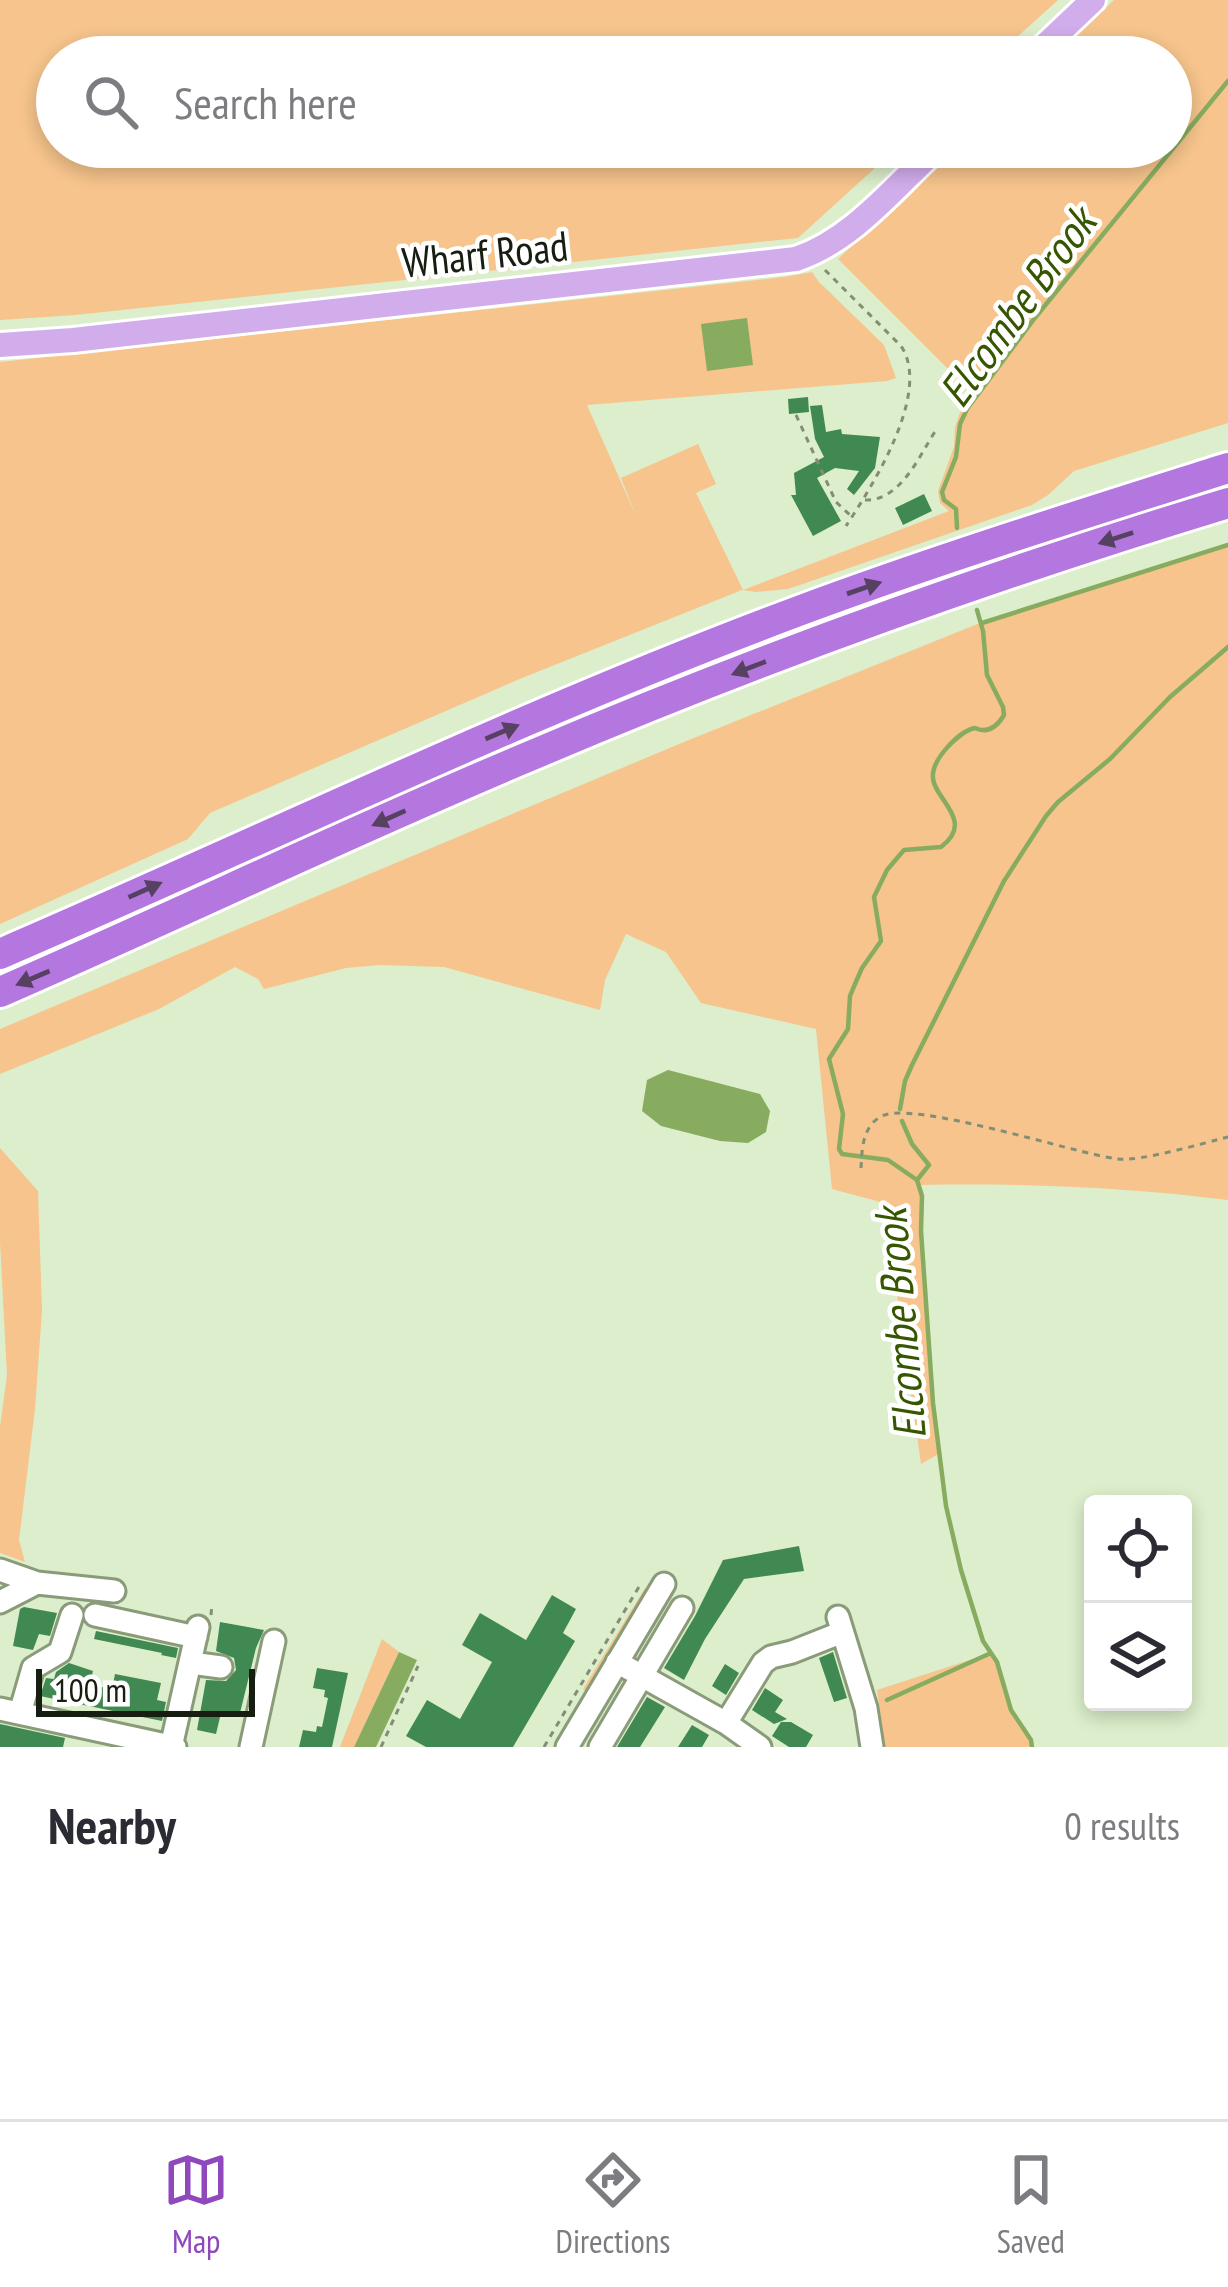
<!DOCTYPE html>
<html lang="en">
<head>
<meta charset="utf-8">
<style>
  :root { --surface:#fff; --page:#f2f2f3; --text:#2b2b33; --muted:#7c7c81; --line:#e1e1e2; --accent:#8f49bc }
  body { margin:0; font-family:"PT Sans Narrow",sans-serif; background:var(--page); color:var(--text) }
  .controls { position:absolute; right:36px; bottom:36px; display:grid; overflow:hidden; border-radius:12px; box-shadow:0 6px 18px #0003 }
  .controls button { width:108px; height:108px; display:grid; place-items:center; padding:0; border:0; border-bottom:3px solid var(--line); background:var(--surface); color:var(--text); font:60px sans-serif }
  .scale { position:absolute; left:36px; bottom:30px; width:219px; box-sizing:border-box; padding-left:12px; border:6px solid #171d10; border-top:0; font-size:33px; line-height:42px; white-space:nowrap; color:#171d10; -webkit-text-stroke:9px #fff; paint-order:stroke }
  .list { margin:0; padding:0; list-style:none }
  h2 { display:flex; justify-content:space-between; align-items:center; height:156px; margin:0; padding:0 48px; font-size:51px }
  h2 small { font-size:39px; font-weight:400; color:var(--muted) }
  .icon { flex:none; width:66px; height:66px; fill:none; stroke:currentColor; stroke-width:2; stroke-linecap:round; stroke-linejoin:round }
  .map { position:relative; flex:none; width:1228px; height:1747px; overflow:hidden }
  .search { position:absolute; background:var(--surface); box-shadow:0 6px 18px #0003; left:36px; right:36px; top:36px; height:132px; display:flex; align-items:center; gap:30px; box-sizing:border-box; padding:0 42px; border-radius:66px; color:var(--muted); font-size:45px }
  .sheet { height:372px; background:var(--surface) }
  nav { display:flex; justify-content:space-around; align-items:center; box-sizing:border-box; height:168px; border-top:3px solid var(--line); background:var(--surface); font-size:33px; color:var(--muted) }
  nav a { display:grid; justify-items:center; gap:6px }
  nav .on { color:var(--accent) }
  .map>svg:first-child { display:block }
  .green { fill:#f6c48c }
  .water { fill:#87ac5f }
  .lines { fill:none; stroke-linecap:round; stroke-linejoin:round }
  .stream { stroke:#87ac5f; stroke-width:4.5 }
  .building { fill:#418953 }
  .minor-casing { stroke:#8a9b7a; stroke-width:27 }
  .major-casing { stroke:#fff; stroke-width:30 }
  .highway-casing { stroke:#fff; stroke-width:36 }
  .path { stroke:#828e75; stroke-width:3; stroke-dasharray:6 6; stroke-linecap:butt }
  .minor { stroke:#fff; stroke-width:21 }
  .major { stroke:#d2adec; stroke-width:24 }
  .highway { stroke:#b477df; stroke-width:30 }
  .oneway { fill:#564163 }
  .labels { text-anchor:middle; stroke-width:9; stroke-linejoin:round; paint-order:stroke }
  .street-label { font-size:42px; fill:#171d10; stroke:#fff }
  .water-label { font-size:45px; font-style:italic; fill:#375600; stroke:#fff }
</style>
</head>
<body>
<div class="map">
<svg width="1228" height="1747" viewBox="0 0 1228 1747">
  <rect width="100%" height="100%" fill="#dceecb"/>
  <path class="green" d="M 0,0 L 1058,0 L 995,57 L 57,57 L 57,147 L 898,147 L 798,238 L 75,315 L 0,320 Z
    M 1114,0 L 1228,0 L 1228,423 L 1074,471 L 1048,495 L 1032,505 L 788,589 L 756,592 L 742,590 L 522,678 L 210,813 L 188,839 L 0,924 L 0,362 L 784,277 L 812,272 L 819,282 L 884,345 L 896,378 L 887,381 L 587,405 L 637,518 L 621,478 L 698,444 L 716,484 L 696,493 L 743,590 L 949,511 L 940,503 L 938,491 L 954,447 L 955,427 L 961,410 L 979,386 L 948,369 L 838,259 L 956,147 L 1171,147 L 1171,57 L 1053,57 Z
    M 1228,544 L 1228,1200 C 1126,1187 1023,1183 920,1185 L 933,1403 L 940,1453 L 921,1464 L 884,1203 L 832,1189 L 816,1029 L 701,1003 L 666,952 L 626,934 L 605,980 L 600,1010 L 444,967 L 380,965 L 346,968 L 264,989 L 258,979 L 235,967 L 159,1009 L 0,1074 L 0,1029 L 684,742 L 980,623 Z
    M 0,1148 L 38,1191 L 42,1310 L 35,1409 L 19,1540 L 25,1562 L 0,1553 L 0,1427 L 7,1375 L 0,1242 Z
    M 645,1588 L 652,1592 L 590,1694 L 583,1689 Z
    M 382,1639 L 399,1652 L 354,1747 L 340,1747 Z
    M 991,1653 C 1002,1671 1002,1692 1012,1711 C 1018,1724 1028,1734 1032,1747 L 885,1747 L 877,1690 Z"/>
  <path class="water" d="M 747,318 L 753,365 L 707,371 L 701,324 Z
    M 668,1070 L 760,1094 L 770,1111 L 766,1132 L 748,1143 L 720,1141 L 661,1126 L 642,1111 L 647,1080 Z
    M 399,1652 L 417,1660 L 376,1747 L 354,1747 Z"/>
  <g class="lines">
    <path class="stream" d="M 957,528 L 956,509 L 944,500 L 942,492 L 956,457 L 960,424 L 967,409 L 1034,319 L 1228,81
      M 977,610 L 983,631 L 987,675 L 1003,707 L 1004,715 C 997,727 988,734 975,728 C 959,731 931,760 933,778 C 934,799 976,821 941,847 L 904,850 L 887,870 L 874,897 L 881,941 L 862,968 L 855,984 L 850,996 L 848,1029 L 829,1059 L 843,1114 L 839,1149 L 842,1154 L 888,1160 L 917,1180 L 922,1196 L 921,1231 L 933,1403 L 946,1506 L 961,1570 L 983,1641 L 997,1662 L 1011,1710 L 1031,1740 L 1032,1747
      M 982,623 L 1228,545
      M 900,1109 L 905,1081 L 912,1065 L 1004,881 L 1046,816 L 1058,802 L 1110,759 L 1170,697 L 1228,647
      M 902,1121 L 912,1144 L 929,1165 L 917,1180
      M 887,1700 L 991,1653"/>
  </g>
  <path class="building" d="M 808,397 L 809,412 L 789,414 L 788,399 Z
    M 822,405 L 826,432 L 841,429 L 842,434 L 880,437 L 875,468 L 854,495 L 847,489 L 859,471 L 835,468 L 817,478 L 841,521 L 813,536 L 791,495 L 796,495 L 794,473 L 824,457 L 815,439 L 810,406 Z
    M 924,494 L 932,511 L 903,525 L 895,508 Z
    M 799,1546 L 804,1571 L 744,1579 L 705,1639 L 684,1680 L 664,1668 L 695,1616 L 723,1560 Z
    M 552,1595 L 576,1609 L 563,1633 L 575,1641 L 513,1747 L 426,1747 L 406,1736 L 427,1700 L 460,1719 L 492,1662 L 462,1645 L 480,1613 L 526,1640 Z
    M 24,1607 L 57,1613 L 50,1636 L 39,1634 L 33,1650 L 13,1646 L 20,1609 Z
    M 220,1622 L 264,1630 L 256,1648 L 239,1717 L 221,1713 L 216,1734 L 197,1730 L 206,1680 L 226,1681 L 236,1670 L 234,1658 L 216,1651 Z
    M 96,1631 L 178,1648 L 176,1658 L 161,1655 L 162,1653 L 94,1639 Z
    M 833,1652 L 847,1698 L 834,1702 L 819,1658 Z
    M 69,1663 L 93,1671 L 90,1685 L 112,1689 L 115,1674 L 161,1683 L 157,1700 L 166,1702 L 162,1721 L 40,1696 L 46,1678 L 54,1679 L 56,1672 Z
    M 725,1664 L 739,1673 L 726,1695 L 712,1686 Z
    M 317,1668 L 348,1673 L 332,1747 L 299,1747 L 303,1730 L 316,1732 L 317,1726 L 322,1727 L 328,1698 L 324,1697 L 325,1690 L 313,1688 Z
    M 765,1688 L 783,1700 L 775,1712 L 787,1719 L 774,1724 L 752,1710 Z
    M 647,1697 L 665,1707 L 640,1747 L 617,1747 Z
    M 781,1722 L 791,1722 L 813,1735 L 806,1747 L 789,1747 L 772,1736 Z
    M 0,1724 L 65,1738 L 63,1747 L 0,1747 Z
    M 692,1725 L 709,1735 L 702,1747 L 678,1747 Z"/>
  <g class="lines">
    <g class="minor-casing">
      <path id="minor" d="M 0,1570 L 37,1583 L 114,1591
        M 0,1602 L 37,1583
        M 95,1615 L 196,1637
        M 838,1617 L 866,1708 L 872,1747
        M 617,1662 L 726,1723 L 760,1747
        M 191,1663 L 221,1667
        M 0,1709 L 175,1747
        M 20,1713 L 33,1668 L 60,1652 L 72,1615
        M 726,1723 L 763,1663 L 771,1657 L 792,1652 L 835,1635
        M 171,1747 L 198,1627
        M 251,1747 L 274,1641
        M 567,1747 L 664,1584
        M 600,1747 L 682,1608"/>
    </g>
    <g class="major-casing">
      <path id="major" d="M 1033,57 L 1093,0
        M 0,345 L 73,340 L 796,259 C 853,240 895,186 938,147"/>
    </g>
    <g class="highway-casing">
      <path id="highway" d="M 0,954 C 265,840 525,713 796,612 C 938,559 1083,514 1228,468
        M 0,992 C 177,915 351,831 530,756 C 757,659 991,575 1228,503"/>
    </g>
    <path class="path" d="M 825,270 L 901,346 C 932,392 873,485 846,526
      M 796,415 L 836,502 L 851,516
      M 865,500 C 901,501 919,456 936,430
      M 861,1168 C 862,1150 862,1128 880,1117 C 908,1098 1076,1154 1118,1159 C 1139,1162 1204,1143 1228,1137
      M 211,1615 L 212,1604
      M 381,1747 L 418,1666
      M 544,1747 L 640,1585"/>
    <use href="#minor" class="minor"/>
    <use href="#major" class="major"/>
    <use href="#highway" class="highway"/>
  </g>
  <defs><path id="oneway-solid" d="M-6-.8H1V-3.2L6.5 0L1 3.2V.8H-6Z" transform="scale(3)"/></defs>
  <g class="oneway">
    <use href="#oneway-solid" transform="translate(1116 538) rotate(162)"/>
    <use href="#oneway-solid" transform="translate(864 588) rotate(-19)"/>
    <use href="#oneway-solid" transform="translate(749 668) rotate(159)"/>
    <use href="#oneway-solid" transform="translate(502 732) rotate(-23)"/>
    <use href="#oneway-solid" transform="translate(389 818) rotate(156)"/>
    <use href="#oneway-solid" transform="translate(145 890) rotate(-24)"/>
    <use href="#oneway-solid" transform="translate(33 978) rotate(157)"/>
  </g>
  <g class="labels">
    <g class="street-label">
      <text transform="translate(485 254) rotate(-6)" y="15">Wharf Road</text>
    </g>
    <g class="water-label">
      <text transform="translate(1017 307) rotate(-54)" y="16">Elcombe Brook</text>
      <text transform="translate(900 1324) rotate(-95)" y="16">Elcombe Brook</text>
    </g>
  </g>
</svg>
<div class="controls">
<button><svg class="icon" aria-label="locate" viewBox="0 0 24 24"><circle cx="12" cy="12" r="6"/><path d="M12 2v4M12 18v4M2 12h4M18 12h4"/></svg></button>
<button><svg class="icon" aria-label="layers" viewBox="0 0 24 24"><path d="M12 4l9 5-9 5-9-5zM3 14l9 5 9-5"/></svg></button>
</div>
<div class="scale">100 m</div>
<div class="search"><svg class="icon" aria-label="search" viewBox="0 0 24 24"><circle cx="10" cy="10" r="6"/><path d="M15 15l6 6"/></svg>Search here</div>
</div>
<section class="sheet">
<h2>Nearby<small>0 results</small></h2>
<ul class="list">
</ul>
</section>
<nav>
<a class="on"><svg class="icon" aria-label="map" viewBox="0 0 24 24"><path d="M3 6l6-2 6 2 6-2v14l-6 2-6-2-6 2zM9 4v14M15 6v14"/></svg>Map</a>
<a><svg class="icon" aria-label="directions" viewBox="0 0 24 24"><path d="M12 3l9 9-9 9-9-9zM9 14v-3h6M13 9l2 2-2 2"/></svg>Directions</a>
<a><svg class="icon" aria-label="saved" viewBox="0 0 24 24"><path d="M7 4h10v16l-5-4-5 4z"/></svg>Saved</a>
</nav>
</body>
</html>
